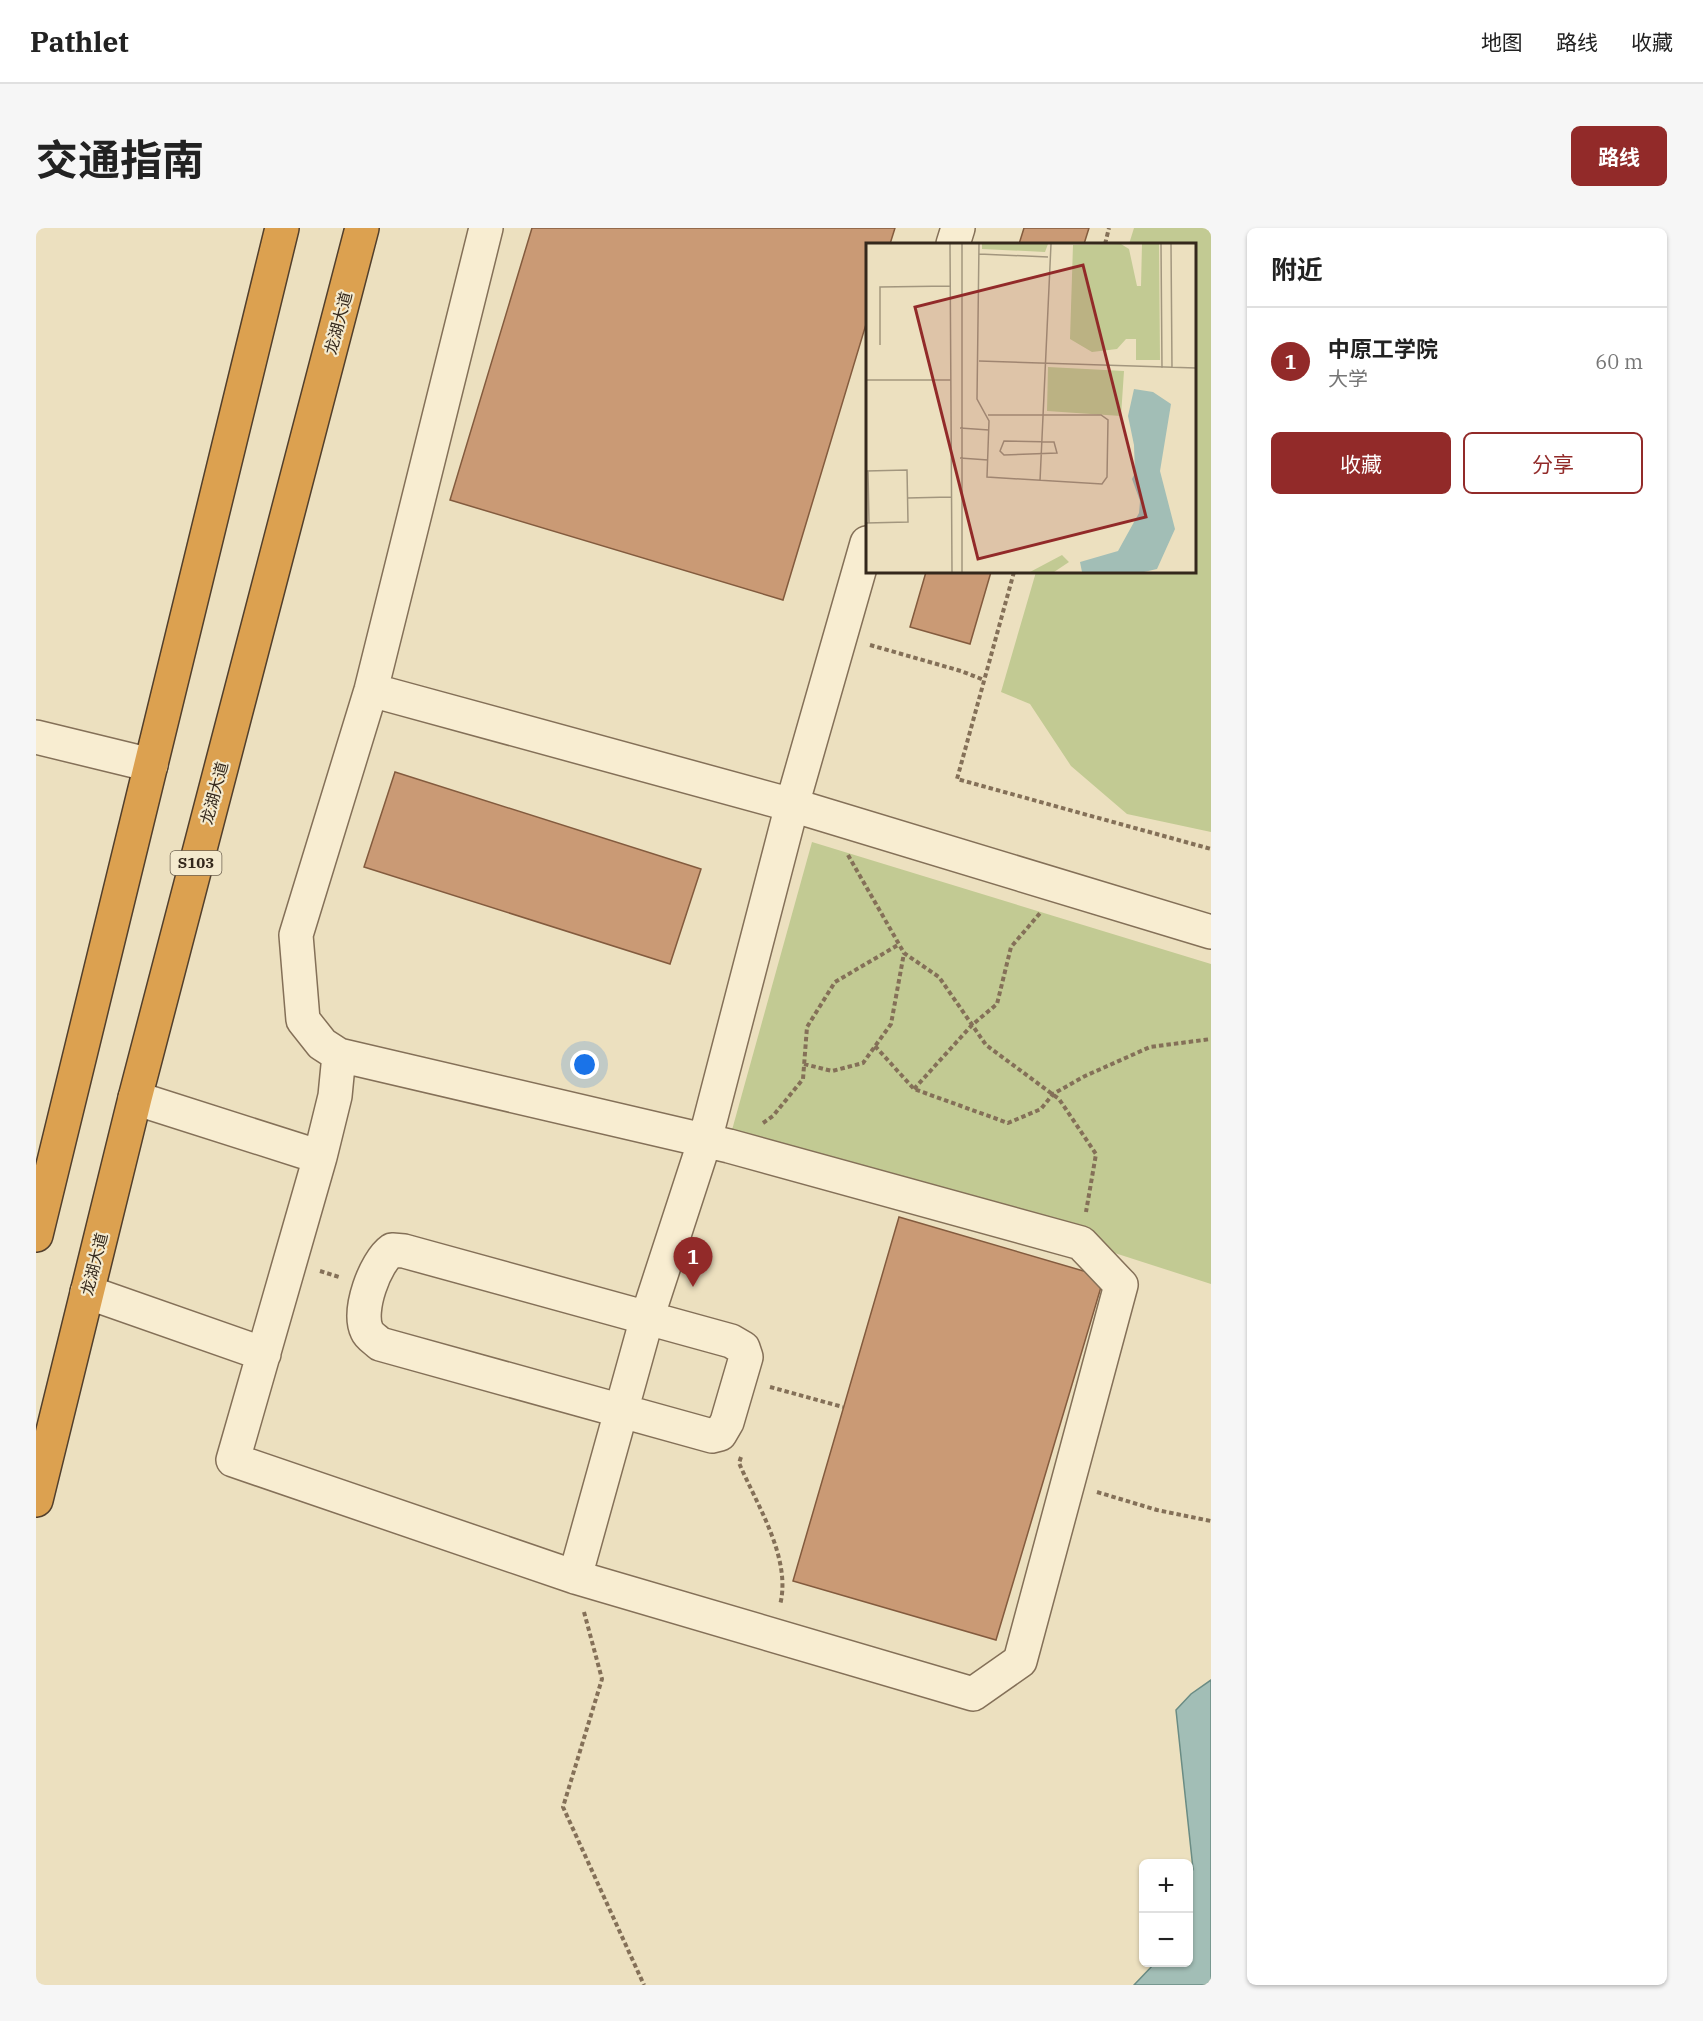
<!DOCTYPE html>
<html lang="zh">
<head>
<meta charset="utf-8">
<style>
  :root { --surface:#fff; --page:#f6f6f6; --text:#222; --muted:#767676; --line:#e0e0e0; --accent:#922a29 }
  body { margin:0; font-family:"IBM Plex Serif","Noto Sans SC",serif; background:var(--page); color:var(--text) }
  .controls { position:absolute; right:18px; bottom:18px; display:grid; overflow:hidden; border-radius:9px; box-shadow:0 2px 4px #0004 }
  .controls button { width:54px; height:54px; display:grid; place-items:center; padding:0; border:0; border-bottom:2px solid var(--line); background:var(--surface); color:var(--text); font:30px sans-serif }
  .you { position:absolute; left:549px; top:837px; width:21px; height:21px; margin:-15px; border:4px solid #fff; border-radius:50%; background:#1a73e8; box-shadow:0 0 0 9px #1a73e833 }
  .badge { display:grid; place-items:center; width:39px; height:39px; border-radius:50%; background:var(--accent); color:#fff; font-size:20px; font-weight:700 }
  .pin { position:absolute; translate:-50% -50px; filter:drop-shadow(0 2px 3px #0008) }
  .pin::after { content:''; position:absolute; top:32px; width:21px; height:18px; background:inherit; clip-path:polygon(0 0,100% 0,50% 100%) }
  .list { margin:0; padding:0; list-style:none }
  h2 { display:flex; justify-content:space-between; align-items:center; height:78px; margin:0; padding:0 24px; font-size:26px }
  h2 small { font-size:20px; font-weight:400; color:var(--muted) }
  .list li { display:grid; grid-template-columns:39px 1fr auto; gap:18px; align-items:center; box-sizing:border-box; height:108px; padding:0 24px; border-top:2px solid var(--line) }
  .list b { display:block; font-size:22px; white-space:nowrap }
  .list p { margin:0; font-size:20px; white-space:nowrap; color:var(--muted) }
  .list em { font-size:20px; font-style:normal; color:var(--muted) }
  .actions { display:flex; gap:12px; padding:18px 24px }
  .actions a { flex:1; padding:14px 0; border:2px solid var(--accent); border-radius:9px; text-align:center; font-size:21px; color:var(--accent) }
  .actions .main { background:var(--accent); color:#fff }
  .map { position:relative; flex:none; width:1175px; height:1757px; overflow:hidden; border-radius:9px }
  header { display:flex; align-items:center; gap:36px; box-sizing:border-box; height:84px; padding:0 30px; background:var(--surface); border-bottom:2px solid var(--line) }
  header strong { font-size:28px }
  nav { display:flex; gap:33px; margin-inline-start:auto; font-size:21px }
  .intro { display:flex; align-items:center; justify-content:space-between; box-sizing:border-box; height:144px; padding:0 36px }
  h1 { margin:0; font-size:42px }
  .button { padding:15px 27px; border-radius:9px; background:var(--accent); color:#fff; font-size:21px; font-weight:700 }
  main { display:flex; gap:36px; padding:0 36px }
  aside { flex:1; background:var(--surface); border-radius:9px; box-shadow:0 2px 4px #0004 }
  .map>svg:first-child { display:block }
  .green { fill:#c2ca93 }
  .water { fill:#a2beb6; stroke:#6a8c84; stroke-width:1.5 }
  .building { fill:#ca9a75; stroke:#835b3e; stroke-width:1.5 }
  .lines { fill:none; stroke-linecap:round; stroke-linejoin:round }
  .minor-casing { stroke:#847058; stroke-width:36 }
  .highway-casing { stroke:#523f2c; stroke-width:36 }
  .path { stroke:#847058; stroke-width:4; stroke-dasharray:4.5 3; stroke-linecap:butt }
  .minor { stroke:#f8edd1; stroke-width:33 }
  .highway { stroke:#dca150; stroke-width:33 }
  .labels { text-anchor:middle; stroke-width:4.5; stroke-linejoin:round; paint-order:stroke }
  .shield { fill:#f4eace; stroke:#6e6251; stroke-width:1.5 }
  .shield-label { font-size:15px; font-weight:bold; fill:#34281c }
  .street-label { font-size:16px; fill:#34281c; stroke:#f4eace }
  .inset-road { fill:none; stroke:#a2967e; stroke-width:1.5 }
  .view { fill:#922a29; fill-opacity:0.15; stroke:#922a29; stroke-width:3 }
  .inset-edge { fill:none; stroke:#34281c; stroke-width:3 }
</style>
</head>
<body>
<header>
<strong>Pathlet</strong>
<nav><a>地图</a><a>路线</a><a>收藏</a></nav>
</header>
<div class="intro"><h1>交通指南</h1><a class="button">路线</a></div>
<main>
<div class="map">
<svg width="1175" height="1757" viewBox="0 0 1175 1757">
  <rect width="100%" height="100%" fill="#ece0bf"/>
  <path class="green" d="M 1098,0 L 1175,0 L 1175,604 L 1091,586 L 1035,538 L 994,476 L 965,464 L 1000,344 L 1158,344 L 1158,16 L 1093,16 Z
    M 776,614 L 1175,736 L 1175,1056 L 696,902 Z"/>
  <path class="water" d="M 1175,1452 L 1175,1757 L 1098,1757 L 1119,1735 L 1152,1734 L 1152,1656 L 1157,1641 L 1140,1482 L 1155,1466 Z"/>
  <path class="building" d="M 496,0 L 859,0 L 854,16 L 831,16 L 831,93 L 747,372 L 414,272 Z
    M 988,0 L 1053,0 L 1048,16 L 983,16 Z
    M 890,344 L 955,344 L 934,416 L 874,399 Z
    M 359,544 L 665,641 L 634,736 L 328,639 Z
    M 863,989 L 1068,1049 L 960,1412 L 757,1353 Z"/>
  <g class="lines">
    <g class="minor-casing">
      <path id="minor" d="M 917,16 L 922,0
        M 335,462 L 756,577 L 1175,704
        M 0,509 L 115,537
        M 303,827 L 693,918 L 1045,1015 L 1085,1057 L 984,1433 L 937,1466 L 539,1349 L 197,1232 L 284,929 L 299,868 L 303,827 L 286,816 L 267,792 L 260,707 L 335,462 L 450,0
        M 99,870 L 284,929
        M 356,1022 L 368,1023 L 695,1113 L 707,1120 L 710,1129 L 691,1194 L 684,1206 L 676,1208 L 344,1116 C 340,1112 333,1108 331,1103 C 321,1083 339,1034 356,1022 Z
        M 51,1064 L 228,1126
        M 539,1349 L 611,1090 L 669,912 L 756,577 L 831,315"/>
    </g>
    <g class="highway-casing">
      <path id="highway" d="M 0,1007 L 246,0
        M 0,1272 L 99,870 L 326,0"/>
    </g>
    <path class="path" d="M 1069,16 L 1073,0
      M 978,344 L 921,551 L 1175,621
      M 834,417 L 925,443 L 948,452
      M 812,627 L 868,725 L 903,749 L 950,817 L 1023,871 L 1060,926 L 1050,984
      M 839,818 L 878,861 L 972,895 L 1005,881 L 1017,866 L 1049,848 L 1114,819 L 1175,811
      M 768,836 L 796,843 L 827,835 L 855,796 L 868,725
      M 878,861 L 936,797 L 961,776 L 975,719 L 1005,684
      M 727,895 L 737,888 L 767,851 L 771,799 L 799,754 L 862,717
      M 284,1043 L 303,1049
      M 734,1159 L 807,1179
      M 705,1229 L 703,1235 C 721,1277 756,1331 744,1377
      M 1061,1264 L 1121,1282 L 1175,1293
      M 548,1384 L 566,1451 L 527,1579 L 608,1757"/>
    <use href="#minor" class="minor"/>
    <use href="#highway" class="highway"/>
  </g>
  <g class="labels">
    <rect class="shield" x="134.5" y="623" width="51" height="24" rx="4.5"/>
    <g class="shield-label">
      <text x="160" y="640">S103</text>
    </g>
    <g class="street-label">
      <text transform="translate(302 95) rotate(-75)" y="6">龙湖大道</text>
      <text transform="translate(178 565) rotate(-75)" y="6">龙湖大道</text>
      <text transform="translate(58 1036) rotate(-76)" y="6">龙湖大道</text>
    </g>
  </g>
  <g transform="translate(830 15)">
    <rect width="330" height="330" fill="#ece0bf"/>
    <path d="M 116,1 L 182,1 L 179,9 L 116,6 ZM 255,1 L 263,6 L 271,43 L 275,43 L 276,1 L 293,1 L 294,117 L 270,117 L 270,96 L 260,96 L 251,106 L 226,109 L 204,96 L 207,2 ZM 182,124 L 258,128 L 255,173 L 181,168 ZM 196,312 L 203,319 L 188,329 L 164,329 Z" fill="#c2ca93"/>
    <path d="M 268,146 L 287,149 L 305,161 L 294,228 L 309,286 L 291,326 L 278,329 L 216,329 L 214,319 L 252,308 L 273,270 L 274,258 L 266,236 L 269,230 L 268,202 L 262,173 Z" fill="#a2beb6"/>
    <path class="inset-road" d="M 84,1 L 86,329M 113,1 L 111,156 L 123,178 L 121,234 L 236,241 L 241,234 L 242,177 L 235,172 L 122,172M 295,1 L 296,125M 305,1 L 306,125M 113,11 L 182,14M 14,102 L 14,44 L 84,43M 113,118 L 330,125M 0,137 L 85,137M 94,185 L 123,187M 138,198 L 188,199 L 191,210 L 138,212 L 134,208 ZM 94,215 L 122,217M 0,228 L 41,227 L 42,279 L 0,280M 2,228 L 3,280M 174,238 L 185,1M 41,255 L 85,254M 96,329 L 96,1"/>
    <path class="view" d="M 217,22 L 280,274 L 112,316 L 49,64 Z"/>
    <rect width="330" height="330" class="inset-edge"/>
  </g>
</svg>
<div class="controls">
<button>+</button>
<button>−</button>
</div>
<div class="you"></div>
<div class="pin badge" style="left:657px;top:1059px">1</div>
</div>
<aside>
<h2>附近<small></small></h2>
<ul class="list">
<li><span class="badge">1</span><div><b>中原工学院</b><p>大学</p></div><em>60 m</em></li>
</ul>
<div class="actions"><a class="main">收藏</a><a>分享</a></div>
</aside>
</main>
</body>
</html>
